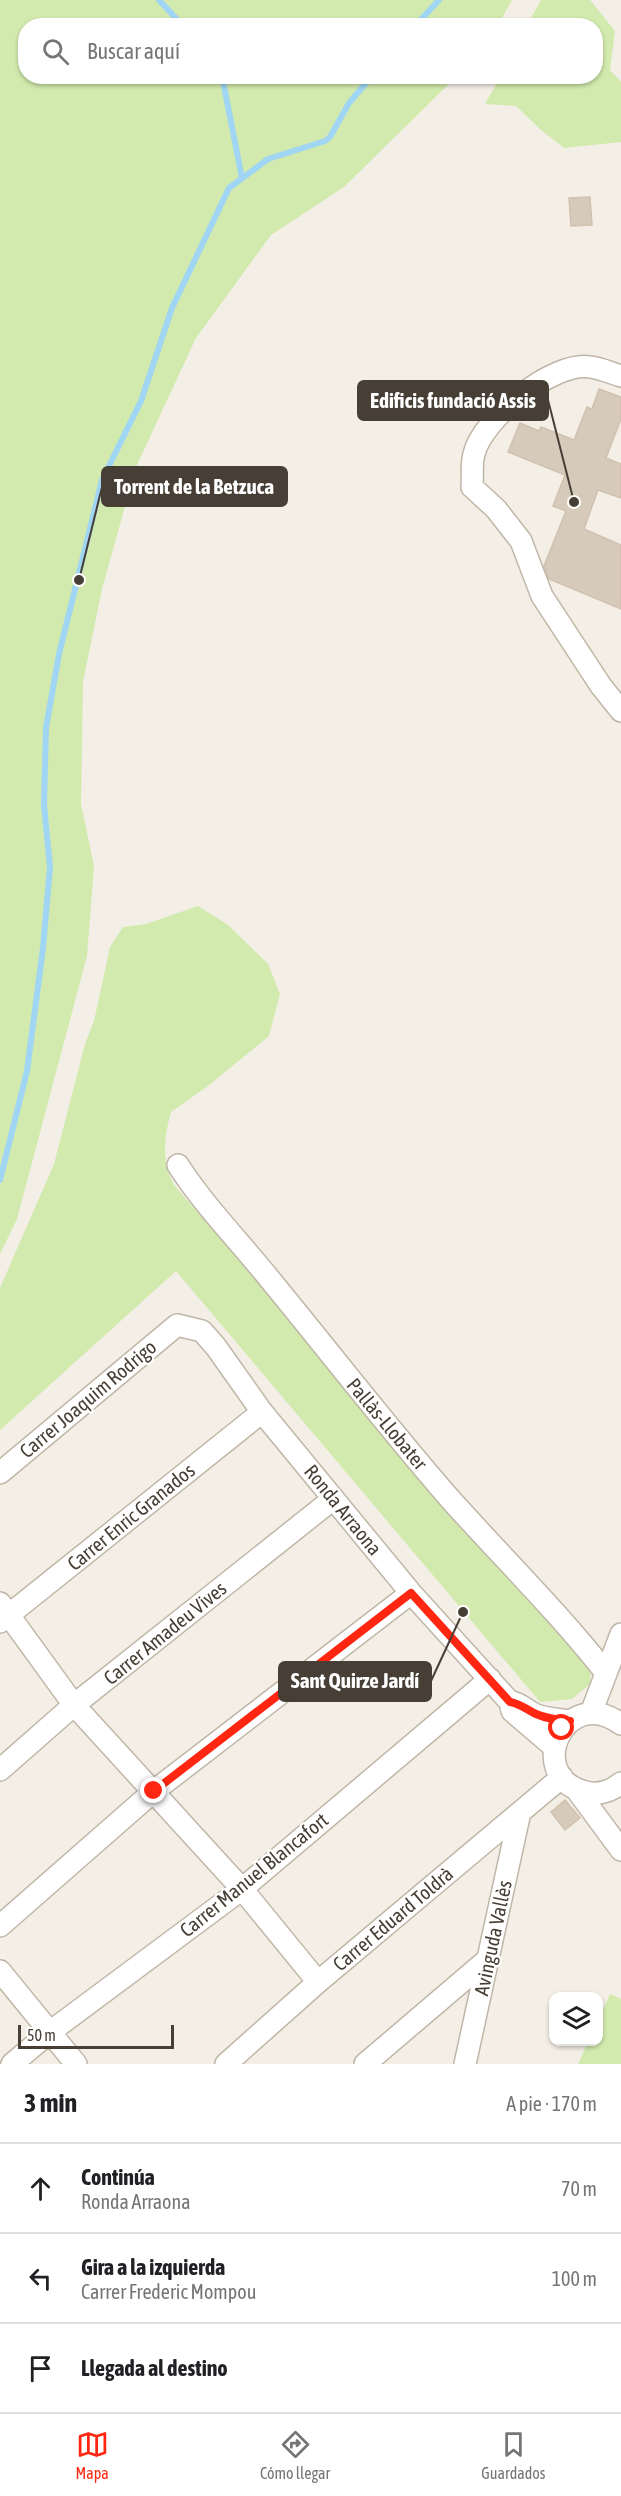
<!DOCTYPE html>
<html lang="es">
<head>
<meta charset="utf-8">
<style>
  :root { --surface:#fff; --page:#f6f6f6; --text:#202124; --muted:#757577; --line:#e0e0e0; --accent:#ff2712 }
  body { margin:0; font-family:"Asap Condensed",sans-serif; background:var(--page); color:var(--text) }
  .controls { position:absolute; right:18px; bottom:18px; display:grid; overflow:hidden; border-radius:12px; box-shadow:0 2px 4px #0004 }
  .controls button { width:54px; height:54px; display:grid; place-items:center; padding:0; border:0; border-bottom:2px solid var(--line); background:var(--surface); color:var(--text); font:30px sans-serif }
  .scale { position:absolute; left:18px; bottom:15px; width:156px; box-sizing:border-box; padding-left:6px; border:3px solid #473f35; border-top:0; font-size:16px; line-height:21px; white-space:nowrap; color:#473f35; -webkit-text-stroke:4px #fff; paint-order:stroke }
  .stop { position:absolute; width:18px; height:18px; margin:-14px; border:4px solid #ff2712; border-radius:50%; background:#fff }
  .stop.end { background:#ff2712; border-color:#fff; box-shadow:0 2px 6px #0008 }
  .list { margin:0; padding:0; list-style:none }
  h2 { display:flex; justify-content:space-between; align-items:center; height:78px; margin:0; padding:0 24px; font-size:26px }
  h2 small { font-size:20px; font-weight:400; color:var(--muted) }
  .list li { display:grid; grid-template-columns:39px 1fr auto; gap:18px; align-items:center; box-sizing:border-box; height:90px; padding:0 24px; border-top:2px solid var(--line) }
  .list b { display:block; font-size:22px; white-space:nowrap }
  .list p { margin:0; font-size:20px; white-space:nowrap; color:var(--muted) }
  .list em { font-size:20px; font-style:normal; color:var(--muted) }
  .icon { flex:none; width:33px; height:33px; fill:none; stroke:currentColor; stroke-width:2; stroke-linecap:round; stroke-linejoin:round }
  .map { position:relative; flex:none; width:621px; height:2064px; overflow:hidden }
  .search { position:absolute; background:var(--surface); box-shadow:0 2px 4px #0004; left:18px; right:18px; top:18px; height:66px; display:flex; align-items:center; gap:15px; box-sizing:border-box; padding:0 21px; border-radius:24px; color:var(--muted); font-size:22px }
  .sheet { height:348px; background:var(--surface) }
  nav { display:flex; justify-content:space-around; align-items:center; box-sizing:border-box; height:84px; border-top:2px solid var(--line); background:var(--surface); font-size:16px; color:var(--muted) }
  nav a { display:grid; justify-items:center; gap:3px }
  nav .on { color:var(--accent) }
  .map>svg:first-child { display:block }
  .green { fill:#d2eaad }
  .lines { fill:none; stroke-linecap:round; stroke-linejoin:round }
  .stream { stroke:#a0d6f3; stroke-width:6 }
  .building { fill:#d6cabb; stroke:#d1c1ae; stroke-width:1.5 }
  .minor-casing { stroke:#c0b6a8; stroke-width:24 }
  .minor { stroke:#fff; stroke-width:21 }
  .route { stroke:#ff2712; stroke-width:8 }
  .labels { text-anchor:middle; stroke-width:4.5; stroke-linejoin:round; paint-order:stroke }
  .street-label { font-size:20px; fill:#473f35; stroke:#fff }
  .leader { fill:none; stroke:#473f35; stroke-width:2 }
  .callout-dot { fill:#473f35; stroke:#fff; stroke-width:2 }
  .callout { fill:#473f35; stroke:#473f35; stroke-width:2 }
  .callout-label { font-size:21px; text-anchor:middle; font-weight:bold; fill:#fff }
</style>
</head>
<body>
<div class="map">
<svg width="621" height="2064" viewBox="0 0 621 2064">
  <rect width="100%" height="100%" fill="#f4efe6"/>
  <path class="green" d="M 0,0 L 512,0 L 498,25 L 26,26 L 26,76 L 456,77 L 344,187 L 271,235 L 196,338 L 136,467 L 102,589 L 83,682 L 81,804 L 94,866 L 87,956 L 17,1219 L 0,1254 Z
    M 541,0 L 590,0 L 615,31 L 610,70 L 621,82 L 621,142 L 564,148 L 541,130 L 516,106 L 485,104 L 500,77 L 596,76 L 596,26 L 527,25 Z
    M 198,906 L 228,925 L 268,964 L 280,994 L 269,1036 L 208,1086 L 171,1112 C 164,1138 161,1160 174,1185 L 591,1667 L 590,1684 L 572,1699 L 540,1702 L 176,1271 L 0,1430 L 0,1288 L 54,1164 L 85,1044 L 94,1021 L 110,947 L 123,927 L 146,924 Z
    M 610,1994 L 621,1999 L 621,2064 L 578,2064 L 588,2042 L 598,2042 L 599,2019 Z"/>
  <g class="lines">
    <path class="stream" d="M 159,0 L 183,26
      M 415,26 L 439,0
      M 222,76 L 242,178
      M 0,1180 L 27,1071 L 43,948 L 50,867 L 44,805 L 46,728 L 59,654 L 102,480 L 141,401 L 172,308 L 229,188 L 268,159 L 325,141 L 330,137 L 349,103 L 372,76"/>
  </g>
  <path class="building" d="M 590,197 L 592,225 L 571,226 L 569,198 Z
    M 599,389 L 621,397 L 621,419 L 606,458 L 621,464 L 621,498 L 598,490 L 584,529 L 621,545 L 621,609 L 549,579 L 544,566 L 566,511 L 553,506 L 565,475 L 508,452 L 520,423 L 539,431 L 541,427 L 574,440 L 587,407 L 592,409 Z
    M 565,1800 L 580,1818 L 565,1830 L 551,1812 Z"/>
  <g class="lines">
    <g class="minor-casing">
      <path id="minor" d="M 621,376 C 611,373 600,368 590,367 C 553,361 482,419 474,454 C 471,464 473,476 472,487 L 496,509 L 521,541 L 542,596 L 601,686 L 621,711
        M 178,1165 C 205,1207 241,1243 272,1282 C 332,1355 389,1429 451,1500 C 503,1558 558,1612 606,1673
        M 0,1473 L 177,1325 L 202,1331 L 216,1347 L 262,1412 L 411,1593 L 510,1702 L 512,1711 L 554,1747
        M 0,1603 L 74,1705 L 242,1889 L 318,1982
        M 0,1622 L 262,1412
        M 512,1702 C 521,1704 526,1710 534,1714 C 546,1719 558,1719 570,1721
        M 591,1713 L 621,1634
        M 621,1724 C 565,1683 525,1774 582,1791 C 596,1796 610,1792 621,1783
        M 0,1770 L 74,1705 L 333,1499
        M 576,1789 L 621,1850
        M 0,1926 L 154,1791 L 411,1593
        M 0,1971 L 76,2064
        M 12,2064 L 50,2032 L 242,1889 L 490,1679
        M 226,2064 L 318,1982 L 562,1777
        M 365,2064 L 487,1960
        M 465,2064 L 520,1812"/>
    </g>
    <use href="#minor" class="minor"/>
  </g>
  <g class="lines">
    <path class="route" d="M 154,1791 L 411,1593 L 510,1702 C 521,1704 527,1710 536,1714 C 547,1719 558,1720 570,1721 L 562,1728"/>
  </g>
  <g class="labels">
    <g class="street-label">
      <text transform="translate(88 1399) rotate(-40)" y="7">Carrer Joaquim Rodrigo</text>
      <text transform="translate(387 1424) rotate(50)" y="7">Pallàs-Llobater</text>
      <text transform="translate(343 1510) rotate(51)" y="7">Ronda Arraona</text>
      <text transform="translate(131 1517) rotate(-39)" y="7">Carrer Enric Granados</text>
      <text transform="translate(165 1633) rotate(-39)" y="7">Carrer Amadeu Vives</text>
      <text transform="translate(254 1875) rotate(-39)" y="7">Carrer Manuel Blancafort</text>
      <text transform="translate(393 1919) rotate(-40)" y="7">Carrer Eduard Toldrà</text>
      <text transform="translate(493 1938) rotate(-78)" y="7">Avinguda Vallès</text>
    </g>
  </g>
  <path class="leader" d="M574 502L548 400M79 580L102 487M463 1612L431 1681"/>
  <g class="callout-dot">
    <circle cx="574" cy="502" r="6"/>
    <circle cx="79" cy="580" r="6"/>
    <circle cx="463" cy="1612" r="6"/>
  </g>
  <g class="callout">
    <rect x="358" y="381" width="190" height="39" rx="6"/>
    <rect x="102" y="467" width="185" height="39" rx="6"/>
    <rect x="279" y="1662" width="152" height="39" rx="6"/>
  </g>
  <g class="callout-label">
    <text x="453" y="408">Edificis fundació Assis</text>
    <text x="194" y="494">Torrent de la Betzuca</text>
    <text x="355" y="1688">Sant Quirze Jardí</text>
  </g>
</svg>
<div class="controls">
<button><svg class="icon" aria-label="layers" viewBox="0 0 24 24"><path d="M12 4l9 5-9 5-9-5zM3 14l9 5 9-5"/></svg></button>
</div>
<div class="scale">50 m</div>
<div class="stop" style="left:562px;top:1728px"></div>
<div class="stop end" style="left:154px;top:1791px"></div>
<div class="search"><svg class="icon" aria-label="search" viewBox="0 0 24 24"><circle cx="10" cy="10" r="6"/><path d="M15 15l6 6"/></svg>Buscar aquí</div>
</div>
<section class="sheet">
<h2>3 min<small>A pie · 170 m</small></h2>
<ul class="list">
<li><svg class="icon" aria-label="ahead" viewBox="0 0 24 24"><path d="M12 20V5M6 11l6-6 6 6"/></svg><div><b>Continúa</b><p>Ronda Arraona</p></div><em>70 m</em></li>
<li><svg class="icon" aria-label="left" viewBox="0 0 24 24"><path d="M17 20v-9H6M10 6l-5 5 5 5"/></svg><div><b>Gira a la izquierda</b><p>Carrer Frederic Mompou</p></div><em>100 m</em></li>
<li><svg class="icon" aria-label="arrive" viewBox="0 0 24 24"><path d="M6 21V4h12l-3 4 3 4H6"/></svg><div><b>Llegada al destino</b></div></li>
</ul>
</section>
<nav>
<a class="on"><svg class="icon" aria-label="map" viewBox="0 0 24 24"><path d="M3 6l6-2 6 2 6-2v14l-6 2-6-2-6 2zM9 4v14M15 6v14"/></svg>Mapa</a>
<a><svg class="icon" aria-label="directions" viewBox="0 0 24 24"><path d="M12 3l9 9-9 9-9-9zM9 14v-3h6M13 9l2 2-2 2"/></svg>Cómo llegar</a>
<a><svg class="icon" aria-label="saved" viewBox="0 0 24 24"><path d="M7 4h10v16l-5-4-5 4z"/></svg>Guardados</a>
</nav>
</body>
</html>
